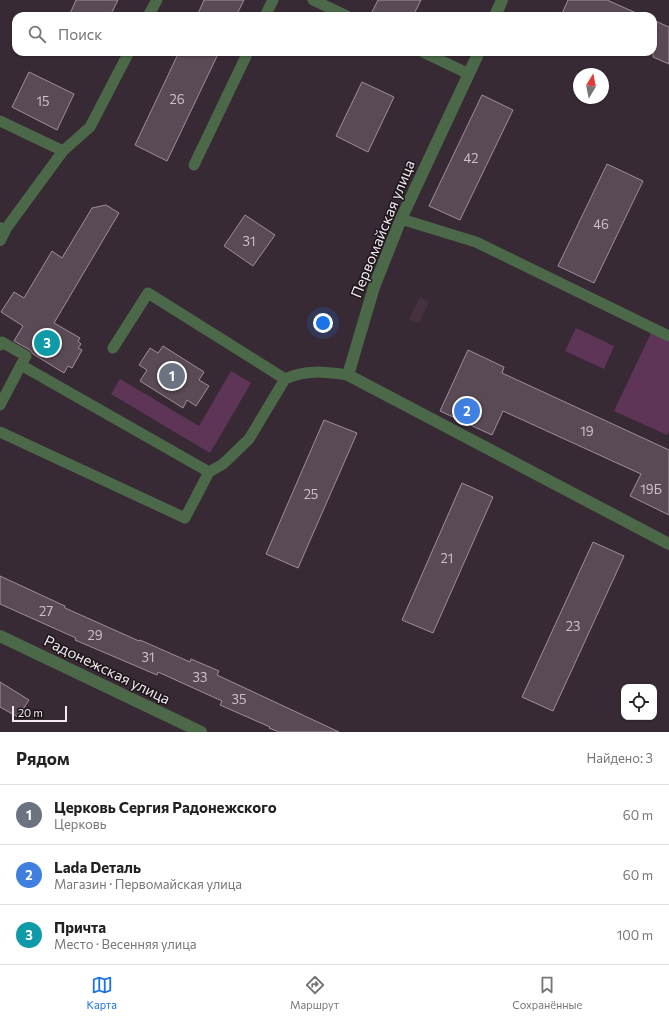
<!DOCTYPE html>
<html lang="ru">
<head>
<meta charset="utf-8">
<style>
  :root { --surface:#fff; --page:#f2f2f2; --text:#222; --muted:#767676; --line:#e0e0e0; --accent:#1a73e8 }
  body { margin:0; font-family:Commissioner,sans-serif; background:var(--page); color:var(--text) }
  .controls { position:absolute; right:12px; bottom:12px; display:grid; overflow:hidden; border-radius:8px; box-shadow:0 1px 3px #0004 }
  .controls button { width:36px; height:36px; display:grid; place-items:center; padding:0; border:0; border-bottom:1px solid var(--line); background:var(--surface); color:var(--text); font:20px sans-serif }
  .compass { position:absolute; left:573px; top:68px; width:36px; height:36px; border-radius:50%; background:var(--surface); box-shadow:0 1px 3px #0004; rotate:10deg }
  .scale { position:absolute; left:12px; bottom:10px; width:55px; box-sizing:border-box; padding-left:4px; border:2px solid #f2e8ef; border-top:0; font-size:11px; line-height:14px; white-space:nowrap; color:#f2e8ef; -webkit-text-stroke:3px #1b151a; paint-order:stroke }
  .you { position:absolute; left:323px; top:323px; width:14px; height:14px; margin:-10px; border:3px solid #fff; border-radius:50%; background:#1a73e8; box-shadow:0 0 0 6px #1a73e833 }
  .badge { display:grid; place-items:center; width:26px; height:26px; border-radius:50%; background:var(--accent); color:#fff; font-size:13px; font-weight:700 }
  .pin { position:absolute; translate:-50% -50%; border:2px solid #fff; box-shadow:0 1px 4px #0006 }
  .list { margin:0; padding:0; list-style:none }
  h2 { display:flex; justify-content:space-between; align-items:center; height:52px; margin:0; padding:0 16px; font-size:17px }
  h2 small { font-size:13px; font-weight:400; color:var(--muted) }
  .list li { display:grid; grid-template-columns:26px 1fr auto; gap:12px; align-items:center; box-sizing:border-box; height:60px; padding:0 16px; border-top:1px solid var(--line) }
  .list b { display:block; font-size:15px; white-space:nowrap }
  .list p { margin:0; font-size:13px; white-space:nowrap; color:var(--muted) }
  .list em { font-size:13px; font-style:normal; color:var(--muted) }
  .icon { flex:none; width:22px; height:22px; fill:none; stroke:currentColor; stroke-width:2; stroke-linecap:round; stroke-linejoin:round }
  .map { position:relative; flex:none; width:669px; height:732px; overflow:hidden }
  .search { position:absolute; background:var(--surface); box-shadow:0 1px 3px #0004; left:12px; right:12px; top:12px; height:44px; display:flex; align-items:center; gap:10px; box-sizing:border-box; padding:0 14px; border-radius:12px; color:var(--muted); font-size:15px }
  .sheet { height:232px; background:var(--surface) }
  nav { display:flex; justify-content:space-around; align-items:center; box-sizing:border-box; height:56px; border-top:1px solid var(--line); background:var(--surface); font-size:11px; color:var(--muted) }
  nav a { display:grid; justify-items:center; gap:2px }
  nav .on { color:var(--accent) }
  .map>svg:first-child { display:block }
  .built { fill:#463141 }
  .green { fill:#5e3556 }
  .building { fill:#5a4a56; stroke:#9f8d9b }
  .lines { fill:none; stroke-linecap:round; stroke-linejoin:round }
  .lane { stroke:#4b6948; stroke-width:11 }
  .street { stroke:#4b6948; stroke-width:12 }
  .labels { text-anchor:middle; stroke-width:3; stroke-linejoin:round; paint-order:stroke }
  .number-label { font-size:13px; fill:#ccc0c9 }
  .street-label { font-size:15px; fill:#f2e8ef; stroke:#1b151a }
</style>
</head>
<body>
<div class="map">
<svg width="669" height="732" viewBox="0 0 669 732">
  <rect width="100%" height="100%" fill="#382a35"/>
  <path class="built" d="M 420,297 L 429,302 L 419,323 L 409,319 Z"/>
  <path class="green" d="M 576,328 L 614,346 L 604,369 L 565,351 Z
    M 651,333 L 669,342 L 669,432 L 667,435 L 614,411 Z
    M 231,371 L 251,383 L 210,453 L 111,394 L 120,379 L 199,426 Z"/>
  <path class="building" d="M 76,0 L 118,0 L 110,16 L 69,16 Z
    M 204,0 L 244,0 L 236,16 L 197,16 Z
    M 378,0 L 421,0 L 413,16 L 370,16 Z
    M 568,0 L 607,0 L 643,16 L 561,16 Z
    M 653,20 L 669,27 L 669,64 L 653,57 Z
    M 179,52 L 219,52 L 167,161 L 135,145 Z
    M 29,72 L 74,94 L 57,130 L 12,107 Z
    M 362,82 L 394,97 L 368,152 L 336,136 Z
    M 482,95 L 513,110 L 460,220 L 429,206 Z
    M 607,164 L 643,181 L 594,283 L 558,266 Z
    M 106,205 L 119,213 L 54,323 L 80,338 L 78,341 L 81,344 L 78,348 L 82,350 L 72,368 L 68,366 L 64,373 L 33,354 L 30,350 L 14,341 L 23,326 L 1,312 L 14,292 L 24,298 L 52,251 L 62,258 L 92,208 Z
    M 245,215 L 275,235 L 253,266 L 224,246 Z
    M 163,346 L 204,372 L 199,380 L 209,386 L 196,406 L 187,400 L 183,408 L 140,381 L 147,370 L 139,365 L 150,348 L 158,353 Z
    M 468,350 L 504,367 L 502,373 L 669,450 L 669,515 L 630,496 L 641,474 L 503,411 L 492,435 L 440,411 Z
    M 324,420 L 357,433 L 298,568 L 266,554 Z
    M 462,483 L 493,497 L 433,633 L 402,620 Z
    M 593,542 L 624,556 L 553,711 L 522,697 Z
    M 0,576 L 65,606 L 65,608 L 139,641 L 140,640 L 190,662 L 191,659 L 219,671 L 217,675 L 339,732 L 279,732 L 269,728 L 270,727 L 220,705 L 222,701 L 158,672 L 157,675 L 75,640 L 76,638 L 0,604 Z
    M 0,682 L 29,700 L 18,717 L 0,707 Z"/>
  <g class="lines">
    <path class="lane" d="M 313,0 L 347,16
      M 148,16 L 157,0
      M 265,16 L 273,0
      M 423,52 L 469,74
      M 0,121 L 63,151
      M 194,165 L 248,52
      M 401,219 L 476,242 L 669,336
      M 5,230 L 63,151 L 90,127 L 129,52
      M 0,345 L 2,342 L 26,356 L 21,365
      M 113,348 L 148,293 L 285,379
      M 0,405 L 21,365 L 209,472
      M 0,432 L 185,518 L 209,472 L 223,464 L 249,439 L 285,379 C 306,369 326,372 348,375"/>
    <path class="street" d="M 495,16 L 502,0
      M 479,52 L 401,219 L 374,287 L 348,375 L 669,544
      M 0,228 L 5,230 L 0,240
      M 0,636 L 201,732"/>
  </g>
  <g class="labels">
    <g class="number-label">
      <text x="177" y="104">26</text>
      <text x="43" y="106">15</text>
      <text x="471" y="163">42</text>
      <text x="601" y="229">46</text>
      <text x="249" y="246">31</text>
      <text x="587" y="436">19</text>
      <text x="651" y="494">19Б</text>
      <text x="311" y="499">25</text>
      <text x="447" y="563">21</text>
      <text x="46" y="616">27</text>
      <text x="573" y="631">23</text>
      <text x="95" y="640">29</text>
      <text x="148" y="662">31</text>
      <text x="200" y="682">33</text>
      <text x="239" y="704">35</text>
    </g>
    <g class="street-label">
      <text transform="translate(383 229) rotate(-68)" y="5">Первомайская улица</text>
      <text transform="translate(107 670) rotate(26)" y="5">Радонежская улица</text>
    </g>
  </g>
</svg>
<div class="controls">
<button><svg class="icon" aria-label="locate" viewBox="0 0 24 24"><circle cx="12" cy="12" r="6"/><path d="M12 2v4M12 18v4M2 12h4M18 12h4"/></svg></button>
</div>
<svg class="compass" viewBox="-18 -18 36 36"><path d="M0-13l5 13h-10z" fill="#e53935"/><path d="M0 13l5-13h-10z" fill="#767676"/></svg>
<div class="scale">20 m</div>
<div class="you"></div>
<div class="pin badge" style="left:172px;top:376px;background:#6b7280">1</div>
<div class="pin badge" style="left:467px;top:411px;background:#3f7fe0">2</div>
<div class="pin badge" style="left:47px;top:343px;background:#0f9aa8">3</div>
<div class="search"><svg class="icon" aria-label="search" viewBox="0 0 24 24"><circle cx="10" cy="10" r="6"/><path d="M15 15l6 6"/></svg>Поиск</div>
</div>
<section class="sheet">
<h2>Рядом<small>Найдено: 3</small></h2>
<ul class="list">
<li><span class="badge" style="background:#6b7280">1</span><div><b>Церковь Сергия Радонежского</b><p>Церковь</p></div><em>60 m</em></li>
<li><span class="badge" style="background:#3f7fe0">2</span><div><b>Lada Dеталь</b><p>Магазин · Первомайская улица</p></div><em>60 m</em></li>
<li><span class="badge" style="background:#0f9aa8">3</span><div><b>Причта</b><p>Место · Весенняя улица</p></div><em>100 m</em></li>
</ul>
</section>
<nav>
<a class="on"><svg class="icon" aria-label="map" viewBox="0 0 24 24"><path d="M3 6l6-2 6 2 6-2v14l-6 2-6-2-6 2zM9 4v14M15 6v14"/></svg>Карта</a>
<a><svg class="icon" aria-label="directions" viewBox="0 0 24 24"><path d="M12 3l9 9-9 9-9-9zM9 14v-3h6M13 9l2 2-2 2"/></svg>Маршрут</a>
<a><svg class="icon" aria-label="saved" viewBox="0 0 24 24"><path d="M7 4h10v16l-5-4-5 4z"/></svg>Сохранённые</a>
</nav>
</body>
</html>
